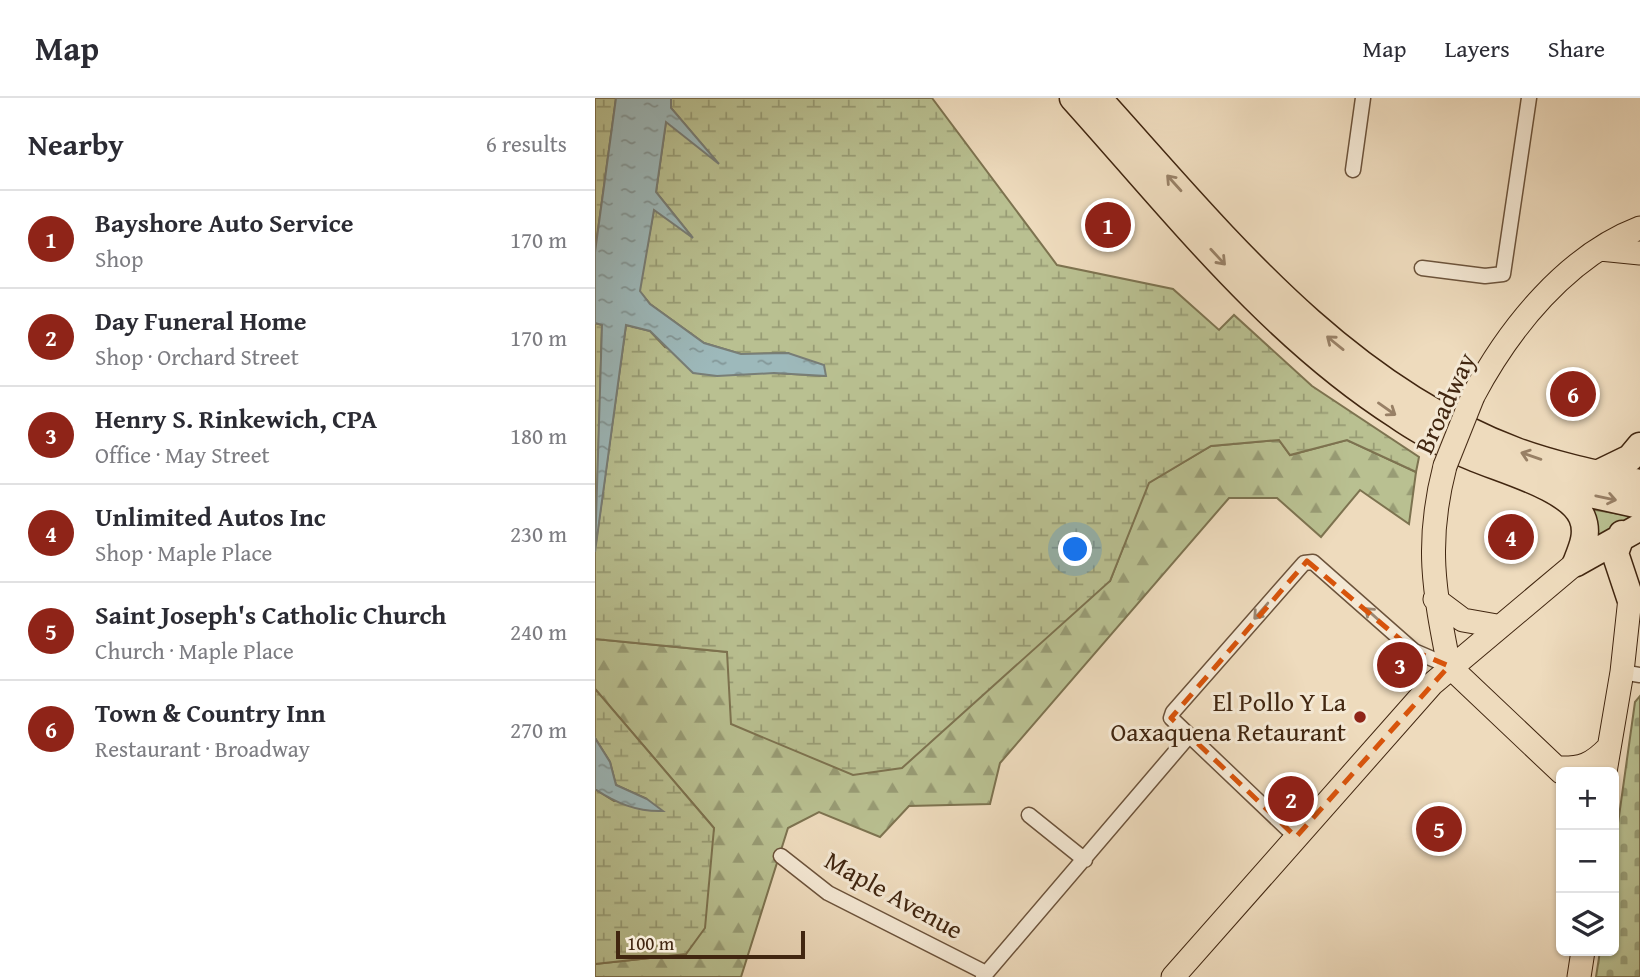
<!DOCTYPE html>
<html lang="en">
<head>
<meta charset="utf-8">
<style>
  :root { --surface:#fff; --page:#f7f7f7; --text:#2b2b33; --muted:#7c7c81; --line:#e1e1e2; --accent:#8f2418 }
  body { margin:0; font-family:"Gentium Book Plus",serif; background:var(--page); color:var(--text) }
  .controls { position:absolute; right:21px; bottom:21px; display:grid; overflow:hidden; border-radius:10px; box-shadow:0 2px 5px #0004 }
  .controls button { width:63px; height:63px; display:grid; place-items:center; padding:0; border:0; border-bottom:2px solid var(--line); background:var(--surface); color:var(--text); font:35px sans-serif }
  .scale { position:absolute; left:21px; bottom:18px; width:189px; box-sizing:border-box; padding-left:7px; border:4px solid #412610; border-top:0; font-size:19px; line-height:24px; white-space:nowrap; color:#412610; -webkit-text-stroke:5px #f4e8d4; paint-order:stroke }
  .you { position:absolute; left:481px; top:452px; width:24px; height:24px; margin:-18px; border:5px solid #fff; border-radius:50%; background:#1a73e8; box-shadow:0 0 0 10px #1a73e833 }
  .badge { display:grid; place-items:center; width:46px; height:46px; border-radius:50%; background:var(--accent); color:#fff; font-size:23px; font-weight:700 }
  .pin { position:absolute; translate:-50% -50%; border:4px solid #fff; box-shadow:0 2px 7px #0006 }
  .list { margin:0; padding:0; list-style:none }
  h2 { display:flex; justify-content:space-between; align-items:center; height:91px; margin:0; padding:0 28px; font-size:30px }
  h2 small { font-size:23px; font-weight:400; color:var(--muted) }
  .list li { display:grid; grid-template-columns:46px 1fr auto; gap:21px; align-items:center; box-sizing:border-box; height:98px; padding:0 28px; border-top:2px solid var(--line) }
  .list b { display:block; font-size:26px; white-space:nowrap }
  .list p { margin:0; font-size:23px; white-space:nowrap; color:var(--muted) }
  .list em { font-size:23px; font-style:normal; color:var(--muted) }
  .icon { flex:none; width:38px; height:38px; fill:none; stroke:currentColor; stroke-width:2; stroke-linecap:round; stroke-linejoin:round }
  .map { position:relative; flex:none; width:1045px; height:879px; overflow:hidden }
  header { display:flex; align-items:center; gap:42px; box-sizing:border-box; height:98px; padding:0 35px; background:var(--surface); border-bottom:2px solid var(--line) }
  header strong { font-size:33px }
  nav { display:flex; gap:38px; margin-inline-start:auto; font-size:24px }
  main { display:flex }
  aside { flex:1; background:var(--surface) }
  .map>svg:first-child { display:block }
  .green { fill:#b9c091; stroke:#7d7350; stroke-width:2 }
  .forest { fill:url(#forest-firs); stroke:#7d7350; stroke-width:2 }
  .wetland { fill:url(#wetland-marsh); stroke:#7d7350; stroke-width:2 }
  .cemetery { fill:url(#cemetery-stones); stroke:#7d7350; stroke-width:2 }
  .water { fill:url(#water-ripples); stroke:#787e77; stroke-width:2 }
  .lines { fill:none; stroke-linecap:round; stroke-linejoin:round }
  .street-casing { stroke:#6c533b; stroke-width:17 }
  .primary-casing { stroke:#412610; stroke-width:25 }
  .highway-casing { stroke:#412610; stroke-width:29 }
  .street { stroke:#f4e8d4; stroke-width:14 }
  .primary { stroke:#eedbbd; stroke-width:23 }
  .highway { stroke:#eedbbd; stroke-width:26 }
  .primary-bridge-casing { stroke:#412610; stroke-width:25; stroke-linecap:butt }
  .primary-bridge { stroke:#eedbbd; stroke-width:23 }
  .oneway { stroke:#988066 }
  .oneway2 { stroke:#9a8772 }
  .marked { fill:none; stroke:#d7540c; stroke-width:5; stroke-dasharray:14 9; stroke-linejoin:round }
  .poi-dot { fill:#8f2418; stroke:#f4e8d4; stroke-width:2.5 }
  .labels { text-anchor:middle; stroke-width:6; stroke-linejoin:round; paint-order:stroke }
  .street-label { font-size:26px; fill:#412610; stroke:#f4e8d4 }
  .poi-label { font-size:26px; fill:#412610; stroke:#f4e8d4; text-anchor:end }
</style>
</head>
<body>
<header>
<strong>Map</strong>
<nav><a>Map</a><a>Layers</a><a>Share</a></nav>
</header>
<main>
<aside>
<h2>Nearby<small>6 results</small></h2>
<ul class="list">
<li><span class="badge">1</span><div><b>Bayshore Auto Service</b><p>Shop</p></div><em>170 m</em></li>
<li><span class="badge">2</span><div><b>Day Funeral Home</b><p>Shop · Orchard Street</p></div><em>170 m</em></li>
<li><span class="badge">3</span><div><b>Henry S. Rinkewich, CPA</b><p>Office · May Street</p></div><em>180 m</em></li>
<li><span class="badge">4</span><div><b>Unlimited Autos Inc</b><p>Shop · Maple Place</p></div><em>230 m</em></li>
<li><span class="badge">5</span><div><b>Saint Joseph's Catholic Church</b><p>Church · Maple Place</p></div><em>240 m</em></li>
<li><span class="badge">6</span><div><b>Town &amp; Country Inn</b><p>Restaurant · Broadway</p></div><em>270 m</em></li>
</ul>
</aside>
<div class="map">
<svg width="1045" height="879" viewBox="0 0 1045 879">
  <defs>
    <pattern id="forest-firs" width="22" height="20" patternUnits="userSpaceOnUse" patternTransform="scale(1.75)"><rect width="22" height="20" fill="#b9c091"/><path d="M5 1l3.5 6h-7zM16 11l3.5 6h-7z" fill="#989c75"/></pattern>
    <pattern id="wetland-marsh" width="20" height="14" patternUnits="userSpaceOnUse" patternTransform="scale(1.75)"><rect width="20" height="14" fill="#b9c091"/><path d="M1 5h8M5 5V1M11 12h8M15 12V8" fill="none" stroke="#989c75"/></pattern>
    <pattern id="cemetery-stones" width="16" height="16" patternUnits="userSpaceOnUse" patternTransform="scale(1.75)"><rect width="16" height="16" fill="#b9c091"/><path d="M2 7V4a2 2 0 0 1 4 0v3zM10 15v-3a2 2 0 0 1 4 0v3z" fill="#989c75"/></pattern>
    <pattern id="water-ripples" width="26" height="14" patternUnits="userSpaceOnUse" patternTransform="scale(1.75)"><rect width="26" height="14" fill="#9db9bb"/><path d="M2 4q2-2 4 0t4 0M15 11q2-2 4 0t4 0" fill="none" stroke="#829697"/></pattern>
  </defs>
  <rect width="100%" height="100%" fill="#eedbbd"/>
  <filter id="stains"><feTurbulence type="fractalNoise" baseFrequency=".00286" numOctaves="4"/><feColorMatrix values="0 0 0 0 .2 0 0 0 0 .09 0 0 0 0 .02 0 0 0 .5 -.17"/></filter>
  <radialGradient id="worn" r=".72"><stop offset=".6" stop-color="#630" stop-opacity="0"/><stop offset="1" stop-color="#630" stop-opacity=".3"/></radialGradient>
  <path class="green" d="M 995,411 L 1042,419 L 998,440 Z"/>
  <path class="forest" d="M 684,342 L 695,357 L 752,342 L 821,374 L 814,426 L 765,392 L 726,439 L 682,400 L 634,400 L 405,665 L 395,706 L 314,708 L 285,739 L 224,714 L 193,730 L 146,879 L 0,879 L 0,866 L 91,856 L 119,730 L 0,591 L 0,541 L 133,554 L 515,483 L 553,385 L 616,348 Z"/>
  <path class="wetland" d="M 0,0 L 21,0 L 0,154 Z
    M 76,0 L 337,0 L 462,167 L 578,191 L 624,232 L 639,217 L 717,288 L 824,359 L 821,374 L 752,342 L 695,357 L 684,342 L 616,348 L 554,385 L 515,483 L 307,670 L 258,677 L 136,626 L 132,554 L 0,541 L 0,225 L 7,227 L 1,444 L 31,227 L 55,233 L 70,249 L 179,275 L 231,278 L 193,255 L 146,256 L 109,245 L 55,206 L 44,193 L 59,111 L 96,138 L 61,94 L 71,23 L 120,62 L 76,10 Z
    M 0,591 L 119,730 L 110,830 L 91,856 L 0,866 L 0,691 L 19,703 L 52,701 L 21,687 L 15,664 L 0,640 Z"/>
  <path class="cemetery" d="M 1045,598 L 1045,879 L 1001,879 L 1005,853 L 1019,853 L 1019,754 L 1040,604 Z"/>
  <path class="water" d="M 21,0 L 76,0 L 76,10 L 124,66 L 71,24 L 61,94 L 98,140 L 59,112 L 45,193 L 55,206 L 109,245 L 146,256 L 193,255 L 229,267 L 231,278 L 179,275 L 122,278 L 98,275 L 55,233 L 31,227 L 0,454 L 7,227 L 0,225 L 0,154 Z
    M 0,640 L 15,664 L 21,687 L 52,701 L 68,713 C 42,714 21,705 0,691 Z"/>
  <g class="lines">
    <g class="street-casing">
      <path id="street" d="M 758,72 L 768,0
        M 827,170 L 890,178 L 908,176 L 934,0
        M 1027,574 L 1045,577
        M 434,717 L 490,762
        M 701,739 L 576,620 L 578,614 L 709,465 L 718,464 L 819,553 L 854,568
        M 186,758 L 233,795 L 391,875
        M 388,879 L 593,639"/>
    </g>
    <g class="primary-casing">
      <path id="primary" d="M 1005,151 L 1045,155
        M 878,298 C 914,230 972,158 1045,130
        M 850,368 C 830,445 839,492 854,568
        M 840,501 L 868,522 L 902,528
        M 854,568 L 966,674
        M 962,670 C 986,671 997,667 1014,649
        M 1010,674 L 1027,574 L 1035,500
        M 578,879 L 837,586 L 981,465
        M 984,879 L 988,853"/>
    </g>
    <g class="highway-casing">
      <path id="highway" d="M 478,0 C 578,111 676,237 803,318 C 823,332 846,344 868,355 C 898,370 973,387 987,419 C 994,435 987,450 981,465
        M 503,0 C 625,135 745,287 921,353 C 962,368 1003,376 1045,385
        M 1002,376 L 1035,360 L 1045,348
        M 959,388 L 1045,407
        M 1027,436 L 1020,455 L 1035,500
        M 981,465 L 1045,429"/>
    </g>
    <use href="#street" class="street"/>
    <use href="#primary" class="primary"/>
    <use href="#highway" class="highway"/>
    <g class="primary-bridge-casing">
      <path id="primary-bridge" d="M 850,368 L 878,298"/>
    </g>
    <use href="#primary-bridge" class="primary-bridge"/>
  </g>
  <defs><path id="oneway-shaft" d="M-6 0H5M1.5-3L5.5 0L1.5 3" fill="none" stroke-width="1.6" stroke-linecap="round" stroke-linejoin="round" transform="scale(1.75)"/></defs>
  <g class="oneway">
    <use href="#oneway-shaft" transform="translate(579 85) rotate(-132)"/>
    <use href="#oneway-shaft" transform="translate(623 159) rotate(47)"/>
    <use href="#oneway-shaft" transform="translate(740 245) rotate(-141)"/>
    <use href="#oneway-shaft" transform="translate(792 311) rotate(35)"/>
    <use href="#oneway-shaft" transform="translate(936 358) rotate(-161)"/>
    <use href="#oneway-shaft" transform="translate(1011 400) rotate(12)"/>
  </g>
  <g class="oneway2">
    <use href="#oneway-shaft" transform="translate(666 513) rotate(131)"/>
    <use href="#oneway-shaft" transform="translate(778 517) rotate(-138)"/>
  </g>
  <path class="marked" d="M 712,463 L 819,553 L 854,568 L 701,739 L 576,620 Z"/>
  <circle class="poi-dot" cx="765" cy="619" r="7"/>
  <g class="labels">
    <g class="street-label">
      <text transform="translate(850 305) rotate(-65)" y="9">Broadway</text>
      <text transform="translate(299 797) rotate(29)" y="9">Maple Avenue</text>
    </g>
    <g class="poi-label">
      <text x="751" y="613">El Pollo Y La<tspan x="751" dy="30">Oaxaquena Retaurant</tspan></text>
    </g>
  </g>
  <rect width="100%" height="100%" filter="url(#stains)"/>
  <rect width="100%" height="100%" fill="url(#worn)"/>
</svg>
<div class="controls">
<button>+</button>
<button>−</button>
<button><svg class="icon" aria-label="layers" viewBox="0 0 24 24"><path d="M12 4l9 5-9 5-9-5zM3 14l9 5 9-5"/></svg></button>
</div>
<div class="scale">100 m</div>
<div class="you"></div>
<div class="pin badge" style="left:513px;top:127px">1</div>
<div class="pin badge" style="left:696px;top:701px">2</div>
<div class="pin badge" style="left:805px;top:567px">3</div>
<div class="pin badge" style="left:916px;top:439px">4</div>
<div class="pin badge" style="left:844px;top:731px">5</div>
<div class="pin badge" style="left:978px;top:296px">6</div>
</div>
</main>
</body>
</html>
